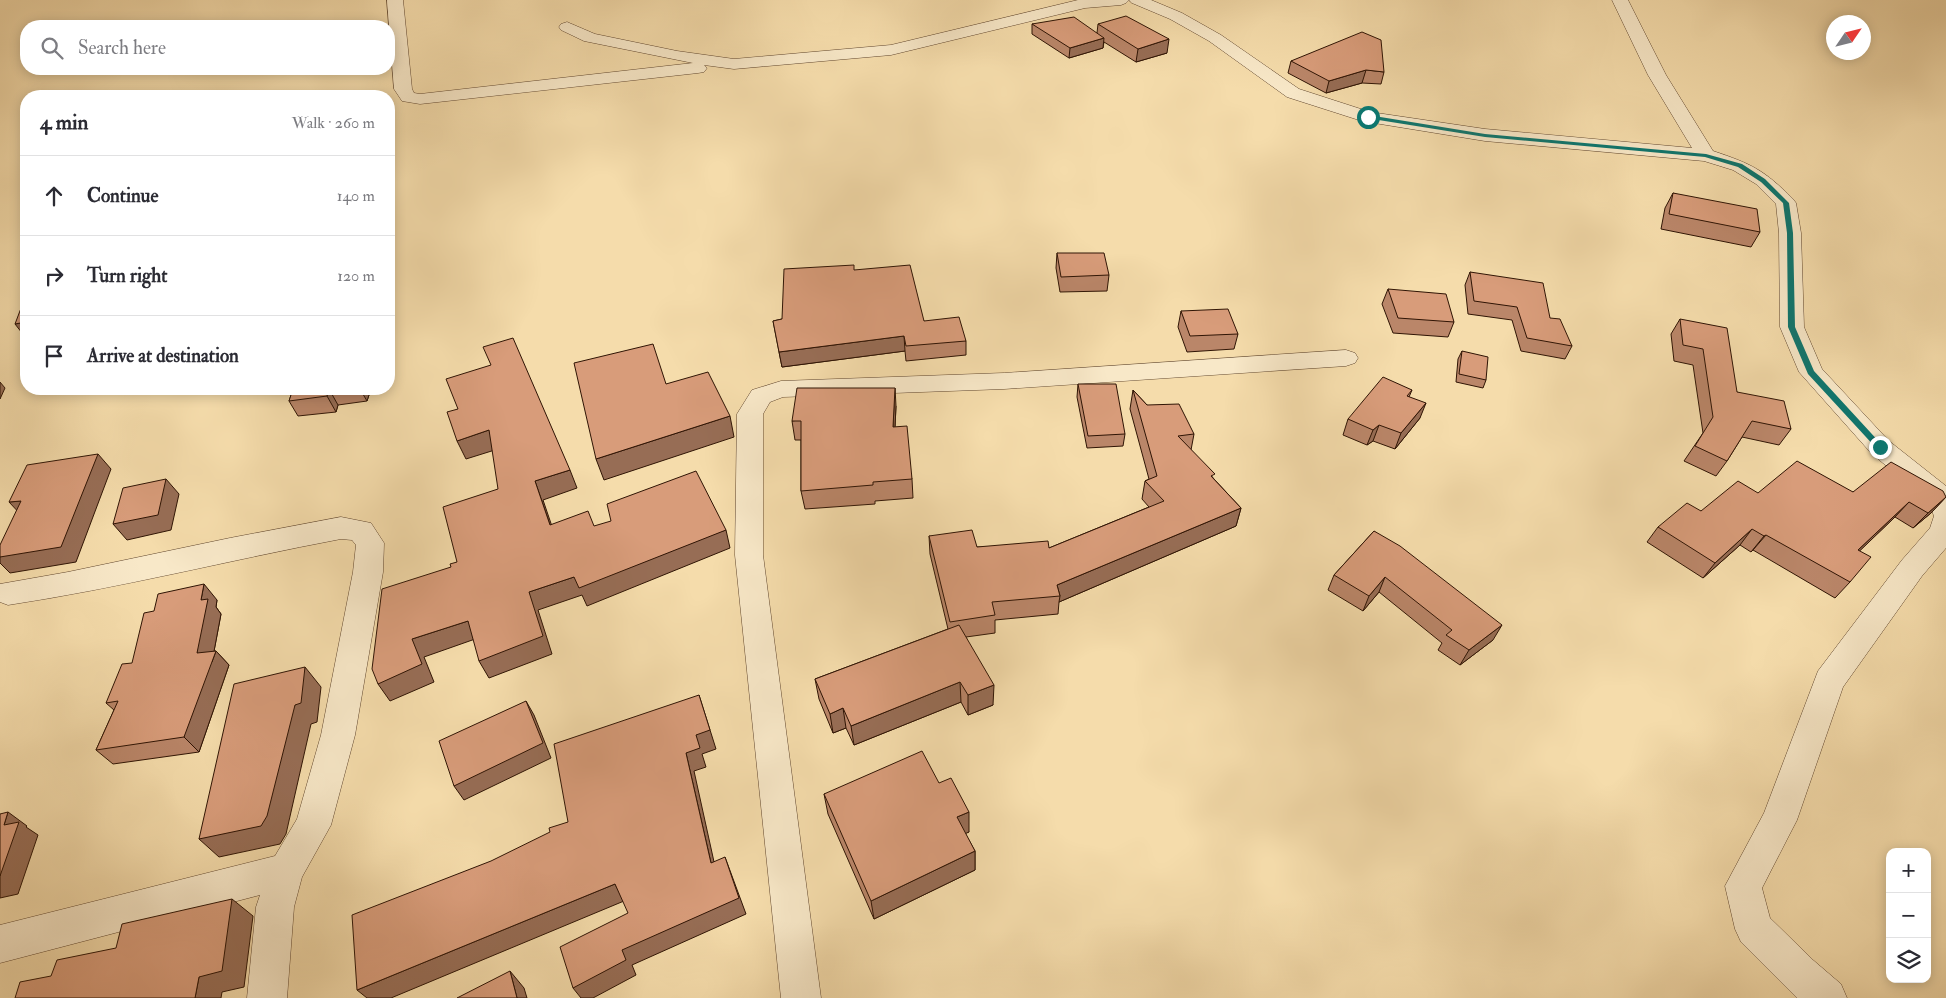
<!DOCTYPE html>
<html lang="en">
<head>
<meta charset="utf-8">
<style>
  :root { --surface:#fff; --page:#f7f7f7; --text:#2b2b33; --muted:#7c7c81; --line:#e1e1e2 }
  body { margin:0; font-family:"IM FELL Double Pica",serif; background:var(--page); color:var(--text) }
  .controls { position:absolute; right:15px; bottom:15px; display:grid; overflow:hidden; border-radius:10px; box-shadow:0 2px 12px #0003 }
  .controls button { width:45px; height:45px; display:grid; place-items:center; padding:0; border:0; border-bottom:1px solid var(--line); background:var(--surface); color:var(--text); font:25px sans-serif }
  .compass { position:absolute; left:1826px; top:15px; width:45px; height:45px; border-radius:50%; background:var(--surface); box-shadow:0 2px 12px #0003; rotate:55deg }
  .stop { position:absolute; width:15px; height:15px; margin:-11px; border:4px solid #0f766e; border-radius:50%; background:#fff }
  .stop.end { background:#0f766e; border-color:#fff; box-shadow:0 1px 5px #0008 }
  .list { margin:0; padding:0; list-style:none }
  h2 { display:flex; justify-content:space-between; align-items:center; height:65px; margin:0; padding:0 20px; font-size:21px }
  h2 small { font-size:16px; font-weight:400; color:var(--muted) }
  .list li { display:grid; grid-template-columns:32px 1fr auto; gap:15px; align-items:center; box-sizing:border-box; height:80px; padding:0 20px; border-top:1px solid var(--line) }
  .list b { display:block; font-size:19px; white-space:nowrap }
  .list em { font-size:16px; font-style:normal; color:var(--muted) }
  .icon { flex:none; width:28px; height:28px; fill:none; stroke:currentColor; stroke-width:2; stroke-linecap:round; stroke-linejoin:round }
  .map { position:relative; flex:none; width:1946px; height:998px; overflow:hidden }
  .search { position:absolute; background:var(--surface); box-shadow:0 2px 12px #0003; left:20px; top:20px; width:375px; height:55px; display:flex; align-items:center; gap:12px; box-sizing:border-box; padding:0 18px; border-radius:20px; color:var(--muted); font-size:19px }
  .panel { position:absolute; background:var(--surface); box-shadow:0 2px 12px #0003; left:20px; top:90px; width:375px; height:305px; border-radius:20px }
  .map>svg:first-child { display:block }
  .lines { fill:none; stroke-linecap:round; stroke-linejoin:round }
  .minor-casing { stroke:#60462e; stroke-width:1 }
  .minor { fill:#f8e8c8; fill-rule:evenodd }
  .wall { fill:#ba8669; stroke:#2f1404 }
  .shaded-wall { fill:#976d55; stroke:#2f1404 }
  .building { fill:#d89c7a; stroke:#2f1404 }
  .route { fill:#0f766e }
</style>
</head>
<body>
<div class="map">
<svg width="1946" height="998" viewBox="0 0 1946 998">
  <rect width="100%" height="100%" fill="#f5dcab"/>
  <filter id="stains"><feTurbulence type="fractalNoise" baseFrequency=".004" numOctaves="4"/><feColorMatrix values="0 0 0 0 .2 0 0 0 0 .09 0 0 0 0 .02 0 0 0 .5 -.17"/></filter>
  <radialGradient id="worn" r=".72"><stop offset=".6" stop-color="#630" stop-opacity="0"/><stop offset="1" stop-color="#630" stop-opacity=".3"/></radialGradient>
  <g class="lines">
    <g class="minor-casing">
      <path id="minor" d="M 387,0 L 403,0 L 412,89 L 414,93 L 420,94 L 693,63 L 584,41 L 561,30 L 559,27 L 561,24 L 567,22 L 595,34 L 677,51 L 734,59 L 891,45 L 1078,0 L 1129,0 L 1126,3 L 1121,5 L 1085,8 L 891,55 L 734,69 L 704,65 L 707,68 L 704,72 L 698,73 L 420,104 L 402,101 L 394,89 Z
        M 1129,0 L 1151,0 L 1182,13 L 1221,35 L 1299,89 L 1370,112 L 1485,129 L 1692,148 L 1648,75 L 1612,0 L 1628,0 L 1666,75 L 1713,151 C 1752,164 1764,170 1793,199 L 1796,203 L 1801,233 L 1804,327 L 1822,369 L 1889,441 L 1946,486 L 1946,548 L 1922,576 L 1843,687 L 1797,820 L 1762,888 L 1770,918 L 1813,960 L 1841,984 L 1847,998 L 1797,998 L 1741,942 L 1735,929 L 1725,886 L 1764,813 L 1818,671 L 1902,560 L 1930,528 L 1934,516 L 1928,501 L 1871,453 L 1799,372 L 1780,327 L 1779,233 L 1776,204 L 1756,184 L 1733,170 L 1704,161 L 1485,141 L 1362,121 L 1287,97 L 1209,41 L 1170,19 L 1132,3 Z
        M 1346,350 L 1355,353 L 1358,358 L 1355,363 L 1346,366 L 1004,389 L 783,397 L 770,402 L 763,414 L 763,555 L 821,998 L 781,998 L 735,555 L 737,414 L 752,390 L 781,381 L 1004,373 Z
        M 341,517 L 371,523 L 384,543 L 383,572 L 355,735 L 331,825 L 302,877 L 294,907 L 287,998 L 247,998 L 256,907 L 260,895 L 0,963 L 0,925 L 275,856 L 297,819 L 321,735 L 353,572 L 356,545 L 352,540 L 341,539 C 230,560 120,588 8,605 L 0,602 L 0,584 L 68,572 L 230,538 Z"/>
    </g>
    <use href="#minor" class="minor"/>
  </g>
  <path class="wall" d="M 1032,24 L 1097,33 L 1098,24 L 1167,53 L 1136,62 L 1104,42 L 1103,48 L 1069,58 L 1032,34 Z
    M 1291,61 L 1384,72 L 1381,84 L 1362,83 L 1326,93 L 1288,73 Z
    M 1673,193 L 1760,232 L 1751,247 L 1661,229 L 1665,208 Z
    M 1057,253 L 1109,275 L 1107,291 L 1060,292 L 1056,268 Z
    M 854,270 L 924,321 L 966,341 L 966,355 L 906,361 L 905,351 L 782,367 L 773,321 L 782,319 Z
    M 1470,272 L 1550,318 L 1572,346 L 1565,359 L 1521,351 L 1512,320 L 1468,314 L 1465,285 Z
    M 1388,289 L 1454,322 L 1448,337 L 1393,333 L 1382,304 Z
    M 1181,311 L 1238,334 L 1234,349 L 1187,352 L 1178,327 Z
    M 1680,319 L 1737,392 L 1791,429 L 1779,445 L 1742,437 L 1727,461 L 1716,476 L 1684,461 L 1703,433 L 1693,365 L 1674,361 L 1671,334 Z
    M 1462,351 L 1486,380 L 1483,388 L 1456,382 L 1458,359 Z
    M 1078,384 L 1125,434 L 1123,446 L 1087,448 L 1077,397 Z
    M 293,389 L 371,389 L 367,401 L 338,405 L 336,412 L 298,416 L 289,401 Z
    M 1133,390 L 1147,405 L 1194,434 L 1191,450 L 1214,479 L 1241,508 L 1236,526 L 1059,602 L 1058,614 L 995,620 L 995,633 L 966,637 L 993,705 L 968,715 L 961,702 L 854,745 L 846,728 L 833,733 L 819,699 L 815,679 L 948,629 L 930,554 L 929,536 L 977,547 L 1049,548 L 1149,507 L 1142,499 L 1145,481 L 1149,479 L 1130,409 Z
    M 1412,390 L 1409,397 L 1420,418 L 1395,449 L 1373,441 L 1367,445 L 1343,435 L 1348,419 Z
    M 896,406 L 895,427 L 912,479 L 913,498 L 875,501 L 875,504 L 805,509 L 801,491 L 801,440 L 795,440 L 792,421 Z
    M 1853,492 L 1946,497 L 1931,513 L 1913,528 L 1895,517 L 1859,551 L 1850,582 L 1835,598 L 1753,550 L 1751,552 L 1740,545 L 1703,578 L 1647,542 L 1658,527 L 1701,511 Z
    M 1374,531 L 1493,640 L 1460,665 L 1438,650 L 1442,643 L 1379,592 L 1363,611 L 1328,590 L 1334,575 Z
    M 217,600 L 216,607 L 221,614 L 214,651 L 216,651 L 229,665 L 199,752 L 113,764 L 96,750 L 114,710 L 106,703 Z
    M 939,783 L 969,832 L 965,833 L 975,851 L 975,870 L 874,919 L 828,814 L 824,794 Z"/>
  <path class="shaded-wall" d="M 1104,38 L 1103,48 L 1069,58 L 1070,48 Z
    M 1169,39 L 1167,53 L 1136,62 L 1138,49 Z
    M 1366,70 L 1362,83 L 1326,93 L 1329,81 Z
    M 26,322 L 26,338 L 15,324 Z
    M 904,336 L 905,351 L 782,367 L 779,352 Z
    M 0,382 L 5,388 L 0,399 Z
    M 895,388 L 896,406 L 894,446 L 893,427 Z
    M 329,389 L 338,405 L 336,412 L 327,396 Z
    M 360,389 L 371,389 L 367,401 Z
    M 1426,403 L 1420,418 L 1395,449 L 1401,433 Z
    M 730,416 L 734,437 L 604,480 L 596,459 Z
    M 1379,425 L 1373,441 L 1367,445 L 1373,430 Z
    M 489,430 L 498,449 L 466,459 L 457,441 Z
    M 98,454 L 111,469 L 76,562 L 10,573 L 0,563 L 0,557 Z
    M 570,470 L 577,488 L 543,500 L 558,544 L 550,525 L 535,481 Z
    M 166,479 L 179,494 L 171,530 L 127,540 L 113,524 Z
    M 1946,497 L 1931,513 L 1913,528 L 1928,513 Z
    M 21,501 L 24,518 L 9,502 Z
    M 1909,502 L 1895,517 L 1844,566 L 1858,550 Z
    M 1241,508 L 1236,526 L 1059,602 L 1060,596 L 1057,585 Z
    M 1752,529 L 1740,545 L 1703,578 L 1715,563 Z
    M 726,530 L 730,548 L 587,606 L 582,595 L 538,610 L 552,654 L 489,678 L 479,661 L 529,592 L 574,577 Z
    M 1766,535 L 1753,550 L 1751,552 L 1764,536 Z
    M 1385,577 L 1379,592 L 1363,611 L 1369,596 Z
    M 204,584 L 217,600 L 216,607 L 221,614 L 212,662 L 216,651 L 229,665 L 199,752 L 184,737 L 197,653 L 201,600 Z
    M 468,621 L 478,638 L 424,657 L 434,682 L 390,701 L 378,684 L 412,639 Z
    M 1502,625 L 1493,640 L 1460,665 L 1469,650 Z
    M 305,667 L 321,687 L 317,722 L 311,724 L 286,834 L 280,844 L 219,857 L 199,839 L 295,705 Z
    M 960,682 L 961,702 L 854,745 L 851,726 Z
    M 994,685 L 993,705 L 968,715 L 968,695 Z
    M 699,695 L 716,749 L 702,754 L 706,767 L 694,771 L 718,880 L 711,863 L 686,753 L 696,735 Z
    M 526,701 L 534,715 L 551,758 L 464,800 L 454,786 Z
    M 843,708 L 846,728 L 833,733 L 830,714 Z
    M 8,812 L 27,826 L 26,827 L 38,835 L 18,894 L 0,898 L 0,876 L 4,825 Z
    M 969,812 L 969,832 L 958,837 L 957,817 Z
    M 975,851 L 975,870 L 874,919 L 871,901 Z
    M 725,857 L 746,914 L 632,965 L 636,975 L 593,998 L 581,998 L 573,988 L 622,950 Z
    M 615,884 L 624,901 L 391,998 L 367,998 L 357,990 Z
    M 232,899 L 253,916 L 244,987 L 222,992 L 221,998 L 195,998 L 199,977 Z
    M 510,971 L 524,988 L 527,998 L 517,998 Z"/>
  <path class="building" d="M 1126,16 L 1169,39 L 1138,49 L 1098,24 Z
    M 1074,17 L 1104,38 L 1070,48 L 1032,24 Z
    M 1362,32 L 1381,40 L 1384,72 L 1366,70 L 1329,81 L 1291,61 Z
    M 1673,193 L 1757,209 L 1760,232 L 1669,214 Z
    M 1057,253 L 1104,253 L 1109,275 L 1061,277 Z
    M 854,265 L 854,270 L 910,265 L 924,321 L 959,317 L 966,341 L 906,346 L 904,336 L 779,352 L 773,321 L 782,319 L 784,269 Z
    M 1470,272 L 1543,283 L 1550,318 L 1560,319 L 1572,346 L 1527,338 L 1517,307 L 1474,301 Z
    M 1388,289 L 1446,294 L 1454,322 L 1398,318 Z
    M 26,295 L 26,322 L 15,324 Z
    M 1228,309 L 1238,334 L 1190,336 L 1181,311 Z
    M 1680,319 L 1727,328 L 1737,392 L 1784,401 L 1791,429 L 1752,421 L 1727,461 L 1695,446 L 1713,417 L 1703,349 L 1683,345 Z
    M 513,338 L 570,470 L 535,481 L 550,525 L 588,511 L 594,526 L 611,521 L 607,504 L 696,471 L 726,530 L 579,588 L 574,577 L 529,592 L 543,636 L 479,661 L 468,621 L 412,639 L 422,664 L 378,684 L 372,669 L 382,589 L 451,567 L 450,564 L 457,562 L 443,507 L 498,489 L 489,430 L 457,441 L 447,412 L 458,409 L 446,379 L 491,365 L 483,347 Z
    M 653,344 L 666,384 L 708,372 L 730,416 L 596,459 L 574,363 Z
    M 1462,351 L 1488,357 L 1486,380 L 1459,374 Z
    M 1383,377 L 1412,390 L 1407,396 L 1426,403 L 1401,433 L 1379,425 L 1373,430 L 1348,419 Z
    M 1078,384 L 1116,384 L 1125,434 L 1088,436 Z
    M 797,388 L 895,388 L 893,427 L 907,426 L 912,479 L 873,482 L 873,485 L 801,491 L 801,421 L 792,421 Z
    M 293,389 L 332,389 L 329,389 L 327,396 L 289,401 Z
    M 1133,390 L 1147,405 L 1179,404 L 1194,434 L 1178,436 L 1215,474 L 1211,476 L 1241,508 L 1057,585 L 1060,596 L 992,602 L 995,615 L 950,622 L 929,536 L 972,530 L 977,547 L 1048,541 L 1049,548 L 1164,501 L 1145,481 L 1157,476 Z
    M 98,454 L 61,547 L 0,557 L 0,545 L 21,501 L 9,502 L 27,465 Z
    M 1797,461 L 1853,492 L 1891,462 L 1943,491 L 1946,497 L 1928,513 L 1909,502 L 1858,550 L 1871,557 L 1850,582 L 1766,535 L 1764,536 L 1752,529 L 1715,563 L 1658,527 L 1687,503 L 1701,511 L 1738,481 L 1758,493 Z
    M 166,479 L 158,515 L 113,524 L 123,488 Z
    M 1374,531 L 1400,546 L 1502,625 L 1469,650 L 1446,635 L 1452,630 L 1385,577 L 1369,596 L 1334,575 Z
    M 204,584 L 201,600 L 208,599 L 197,653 L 216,651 L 184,737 L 96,750 L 118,701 L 106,703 L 122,664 L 132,663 L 144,613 L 154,611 L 158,594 Z
    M 959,625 L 994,685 L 968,695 L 960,682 L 851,726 L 843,708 L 830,714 L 815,679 Z
    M 305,667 L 301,703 L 295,705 L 267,816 L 261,826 L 199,839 L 234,684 Z
    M 699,695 L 710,730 L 696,735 L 700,748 L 686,753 L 711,863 L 725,857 L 739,898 L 622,950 L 626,960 L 573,988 L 560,947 L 628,913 L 615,884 L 357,990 L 352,915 L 491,861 L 550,832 L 549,828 L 568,822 L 554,744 Z
    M 526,701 L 543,743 L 454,786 L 439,741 Z
    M 922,751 L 939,783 L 951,778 L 969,812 L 957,817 L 975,851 L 871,901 L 824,794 Z
    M 8,812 L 4,825 L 19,822 L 0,876 L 0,814 Z
    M 232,899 L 222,971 L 199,977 L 195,998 L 15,998 L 20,982 L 51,976 L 57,960 L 116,948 L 122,924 Z
    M 510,971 L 517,998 L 457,998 Z"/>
  <path class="route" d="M 1368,115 L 1485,134 L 1706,154 L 1742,164 L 1765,179 L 1789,203 L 1793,233 L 1795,327 L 1814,371 L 1882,445 L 1882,449 L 1877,449 L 1808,374 L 1788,327 L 1787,233 L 1783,203 L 1761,182 L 1738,167 L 1705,157 L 1485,137 L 1366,118 Z"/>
  <rect width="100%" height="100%" filter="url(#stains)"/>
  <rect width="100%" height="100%" fill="url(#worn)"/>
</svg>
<div class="controls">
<button>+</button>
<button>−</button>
<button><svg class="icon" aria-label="layers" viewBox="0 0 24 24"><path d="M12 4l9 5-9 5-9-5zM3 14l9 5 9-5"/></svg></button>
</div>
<svg class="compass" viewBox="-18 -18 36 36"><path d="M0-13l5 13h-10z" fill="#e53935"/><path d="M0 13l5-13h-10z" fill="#7c7c81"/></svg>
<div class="stop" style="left:1368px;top:117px"></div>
<div class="stop end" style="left:1880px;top:447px"></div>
<div class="search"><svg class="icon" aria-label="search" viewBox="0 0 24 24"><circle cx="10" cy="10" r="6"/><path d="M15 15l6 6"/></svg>Search here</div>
<section class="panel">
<h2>4 min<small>Walk · 260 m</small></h2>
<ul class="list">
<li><svg class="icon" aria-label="ahead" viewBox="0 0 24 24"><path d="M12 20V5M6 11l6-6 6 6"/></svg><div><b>Continue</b></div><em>140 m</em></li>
<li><svg class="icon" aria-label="right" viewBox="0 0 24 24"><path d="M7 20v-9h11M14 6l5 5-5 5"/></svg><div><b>Turn right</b></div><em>120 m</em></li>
<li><svg class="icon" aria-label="arrive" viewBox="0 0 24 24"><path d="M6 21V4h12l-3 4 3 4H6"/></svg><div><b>Arrive at destination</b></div></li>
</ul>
</section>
</div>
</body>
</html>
